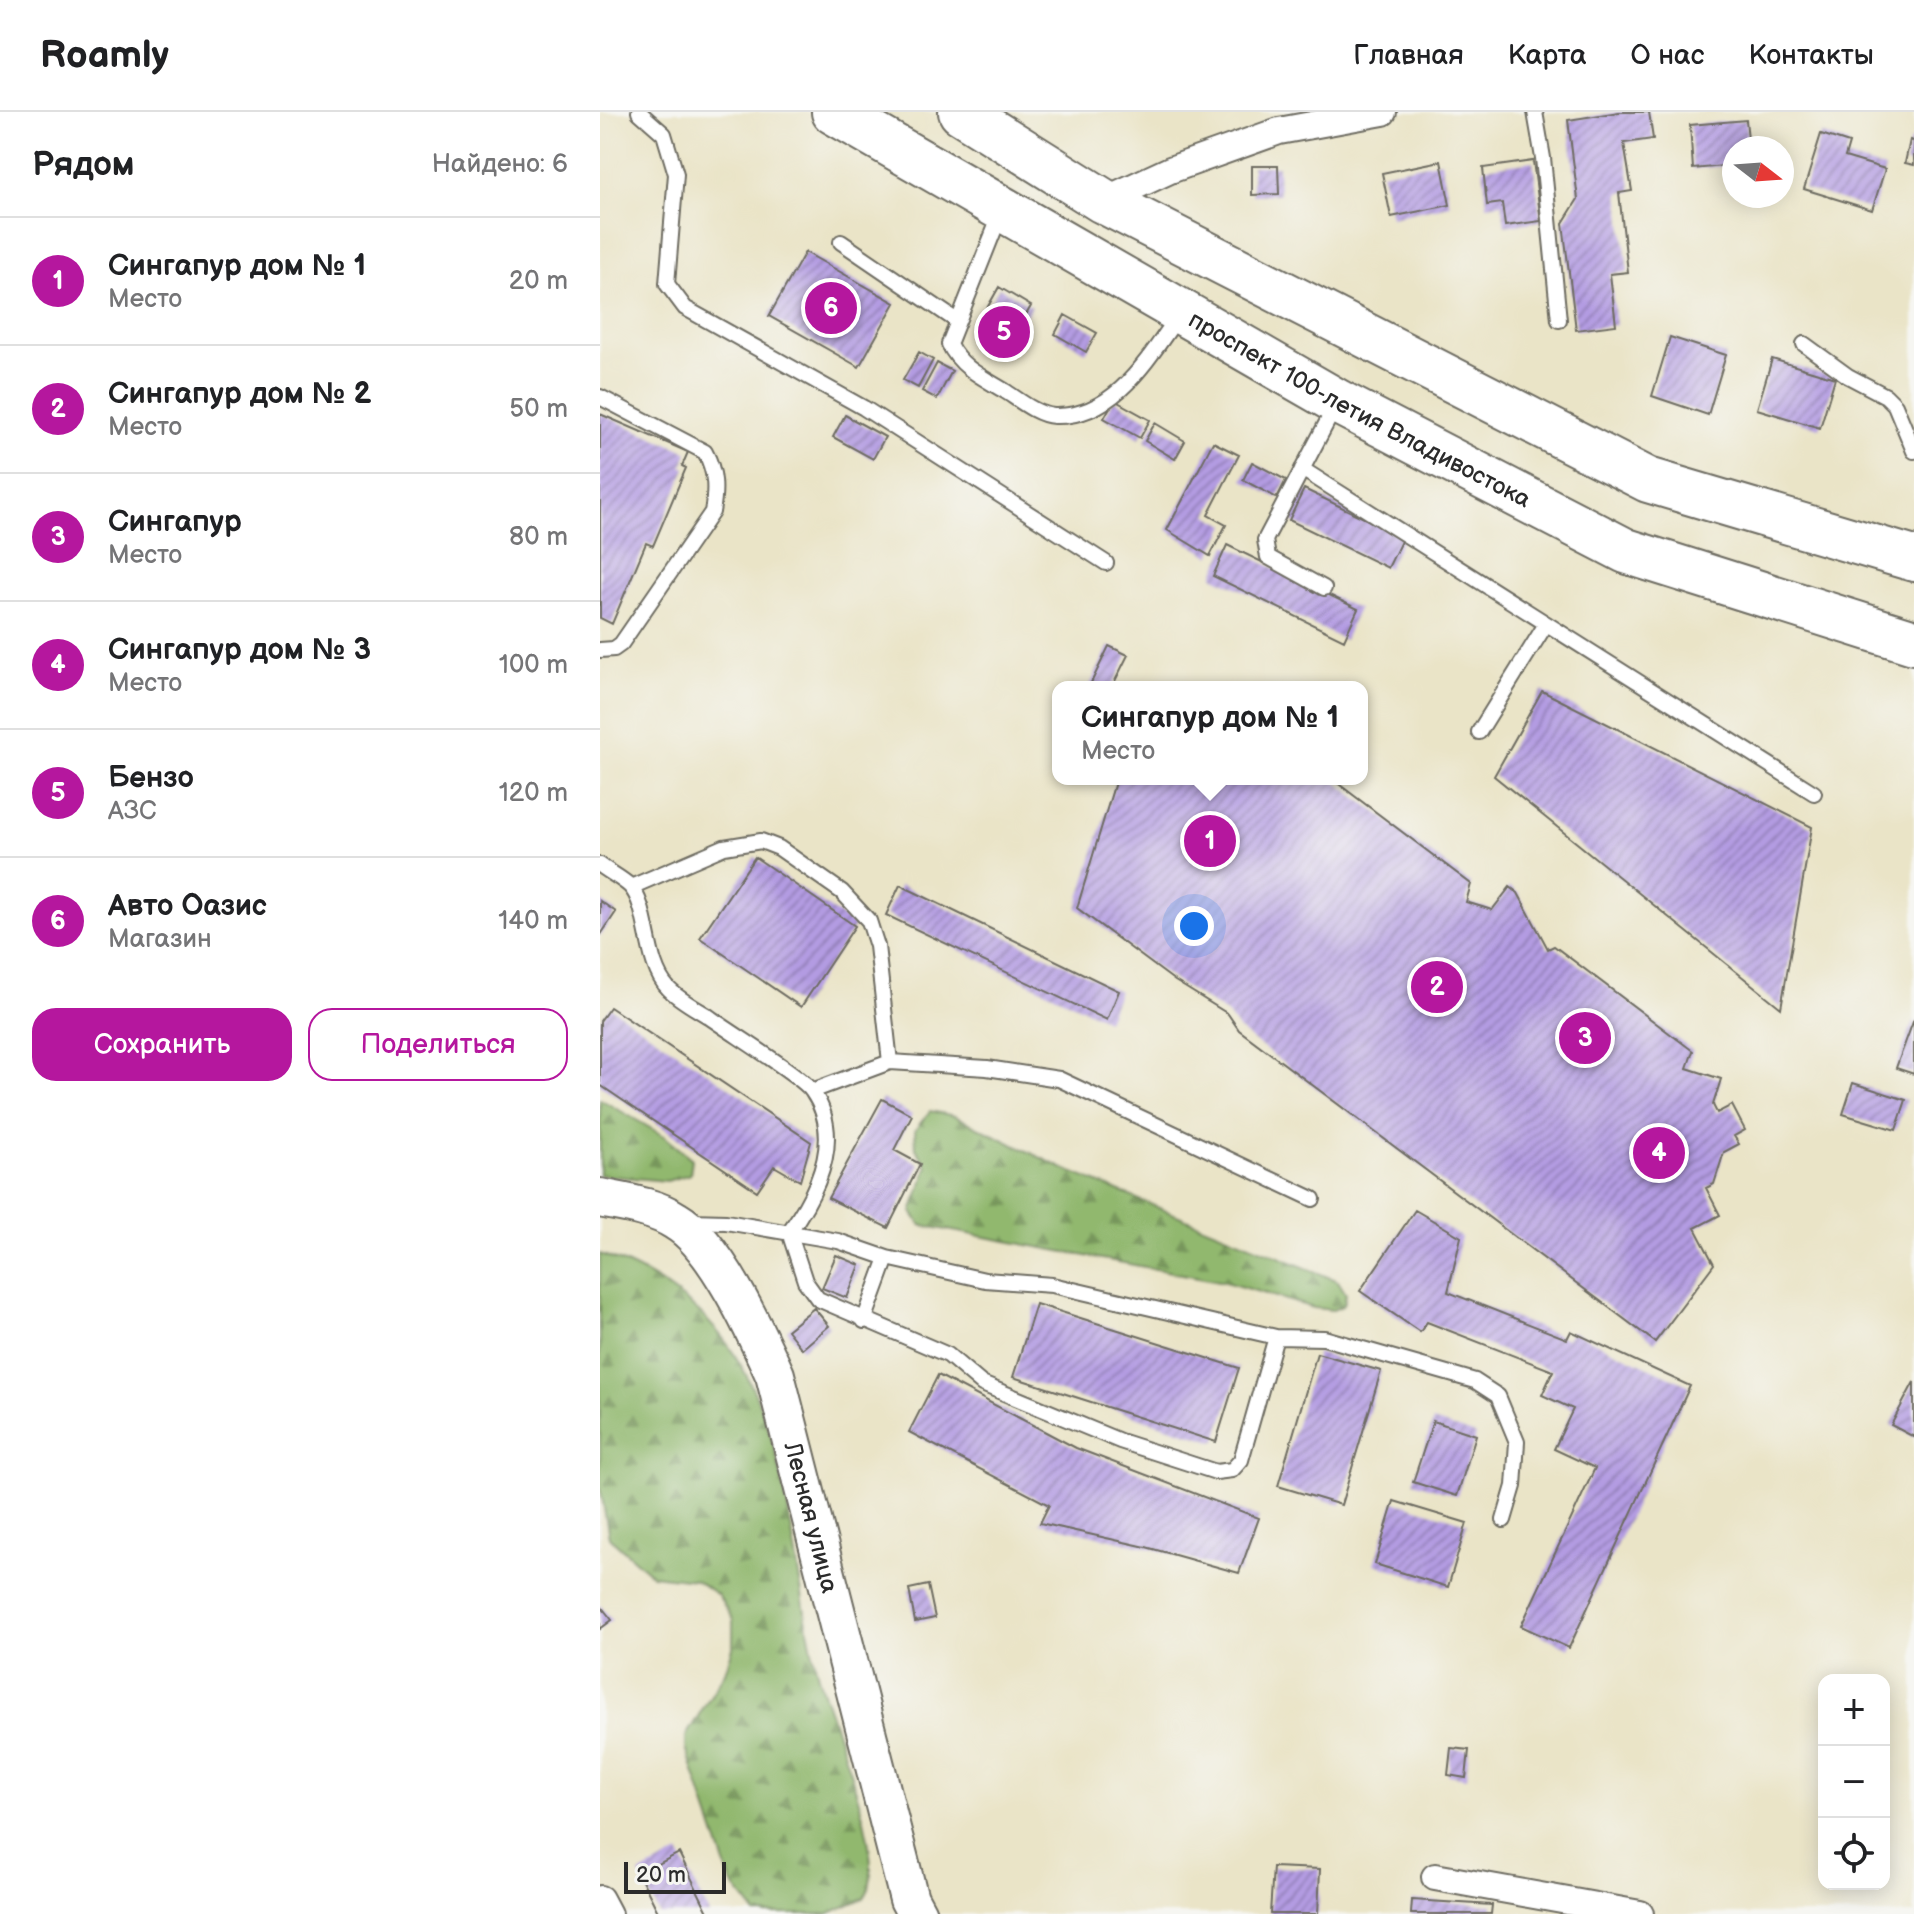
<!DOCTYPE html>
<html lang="ru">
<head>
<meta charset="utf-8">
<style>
  :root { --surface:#fff; --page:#f2f2f2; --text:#202124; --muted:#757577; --line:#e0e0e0; --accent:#b5179e }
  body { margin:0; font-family:"Balsamiq Sans",sans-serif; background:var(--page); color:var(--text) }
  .controls { position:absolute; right:24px; bottom:24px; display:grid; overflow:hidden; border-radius:16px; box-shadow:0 4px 20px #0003 }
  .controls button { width:72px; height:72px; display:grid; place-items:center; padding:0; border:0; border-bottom:2px solid var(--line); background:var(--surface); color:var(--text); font:40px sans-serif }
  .compass { position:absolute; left:1122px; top:24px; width:72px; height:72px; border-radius:50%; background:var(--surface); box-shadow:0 4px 20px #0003; rotate:107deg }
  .scale { position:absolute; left:24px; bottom:20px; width:102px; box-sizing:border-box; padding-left:8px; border:4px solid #2b2b2b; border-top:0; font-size:22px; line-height:28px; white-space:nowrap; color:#2b2b2b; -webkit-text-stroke:6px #f6f6f2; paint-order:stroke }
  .you { position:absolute; left:594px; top:814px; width:28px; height:28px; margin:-20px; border:6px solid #fff; border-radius:50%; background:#1a73e8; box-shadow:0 0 0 12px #1a73e833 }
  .badge { display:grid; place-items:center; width:52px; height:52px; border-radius:50%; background:var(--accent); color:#fff; font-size:26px; font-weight:700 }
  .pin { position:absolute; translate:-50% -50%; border:4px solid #fff; box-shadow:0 2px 8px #0006 }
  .popup { position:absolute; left:452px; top:569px; width:316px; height:104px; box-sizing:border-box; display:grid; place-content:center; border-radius:16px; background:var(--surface); filter:drop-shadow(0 2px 6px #0005); font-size:26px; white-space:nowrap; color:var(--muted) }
  .popup b { font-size:30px; color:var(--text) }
  .popup::after { content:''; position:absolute; left:50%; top:100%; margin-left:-16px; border:16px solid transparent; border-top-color:var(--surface) }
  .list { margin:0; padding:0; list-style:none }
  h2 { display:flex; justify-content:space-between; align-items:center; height:104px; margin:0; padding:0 32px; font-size:34px }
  h2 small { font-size:26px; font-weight:400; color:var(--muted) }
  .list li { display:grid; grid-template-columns:52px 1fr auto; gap:24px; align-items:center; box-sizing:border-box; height:128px; padding:0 32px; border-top:2px solid var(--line) }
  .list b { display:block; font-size:30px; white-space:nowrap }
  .list p { margin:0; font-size:26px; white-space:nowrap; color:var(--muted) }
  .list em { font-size:26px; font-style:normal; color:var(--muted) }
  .actions { display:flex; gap:16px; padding:24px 32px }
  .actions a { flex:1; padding:18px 0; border:2px solid var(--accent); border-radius:24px; text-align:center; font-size:28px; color:var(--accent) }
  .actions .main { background:var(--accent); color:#fff }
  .icon { flex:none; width:44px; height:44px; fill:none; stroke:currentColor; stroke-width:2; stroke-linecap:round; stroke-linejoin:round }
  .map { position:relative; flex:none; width:1314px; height:1802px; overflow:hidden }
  header { display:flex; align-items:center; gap:48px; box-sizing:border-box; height:112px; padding:0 40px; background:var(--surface); border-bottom:2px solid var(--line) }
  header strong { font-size:38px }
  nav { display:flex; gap:44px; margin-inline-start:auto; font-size:28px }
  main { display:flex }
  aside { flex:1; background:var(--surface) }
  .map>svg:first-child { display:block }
  .forest { fill:url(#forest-firs); stroke:#5e724c; stroke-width:2 }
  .building { fill:url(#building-hatch) }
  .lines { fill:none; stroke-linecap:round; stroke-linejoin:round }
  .lane-casing { stroke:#6e6c62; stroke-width:18 }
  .street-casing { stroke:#6e6c62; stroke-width:30 }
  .secondary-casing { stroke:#6e6c62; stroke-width:42 }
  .highway-casing { stroke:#6e6c62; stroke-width:48 }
  .lane { stroke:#fff; stroke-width:14 }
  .street { stroke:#fff; stroke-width:26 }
  .secondary { stroke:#fff; stroke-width:38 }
  .highway { stroke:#fff; stroke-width:44 }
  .labels { text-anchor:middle; stroke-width:8; stroke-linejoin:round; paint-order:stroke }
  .street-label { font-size:24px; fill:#2b2b2b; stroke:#f6f6f2 }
</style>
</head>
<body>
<header>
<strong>Roamly</strong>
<nav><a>Главная</a><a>Карта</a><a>О нас</a><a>Контакты</a></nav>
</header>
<main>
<aside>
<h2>Рядом<small>Найдено: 6</small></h2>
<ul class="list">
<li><span class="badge">1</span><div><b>Сингапур дом № 1</b><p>Место</p></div><em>20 m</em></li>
<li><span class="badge">2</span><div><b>Сингапур дом № 2</b><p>Место</p></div><em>50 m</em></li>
<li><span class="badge">3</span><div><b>Сингапур</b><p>Место</p></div><em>80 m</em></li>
<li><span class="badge">4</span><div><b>Сингапур дом № 3</b><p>Место</p></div><em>100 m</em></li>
<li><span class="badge">5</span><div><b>Бензо</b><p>АЗС</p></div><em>120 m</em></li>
<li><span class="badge">6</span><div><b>Авто Оазис</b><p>Магазин</p></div><em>140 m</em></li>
</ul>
<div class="actions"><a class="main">Сохранить</a><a>Поделиться</a></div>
</aside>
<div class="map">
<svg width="1314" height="1802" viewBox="0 0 1314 1802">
  <defs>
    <pattern id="forest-firs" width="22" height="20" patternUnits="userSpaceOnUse" patternTransform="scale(2)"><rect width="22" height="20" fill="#91b86e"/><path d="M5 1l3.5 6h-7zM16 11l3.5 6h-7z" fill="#77965b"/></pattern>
    <pattern id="building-hatch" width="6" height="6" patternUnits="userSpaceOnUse" patternTransform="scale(2)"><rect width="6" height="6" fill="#b39be2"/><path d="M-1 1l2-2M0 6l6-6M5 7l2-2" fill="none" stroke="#927fb7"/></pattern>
  </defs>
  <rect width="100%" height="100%" fill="#f6f6f2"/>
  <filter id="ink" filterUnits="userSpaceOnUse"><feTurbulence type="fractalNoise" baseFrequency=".0125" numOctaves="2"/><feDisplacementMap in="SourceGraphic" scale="16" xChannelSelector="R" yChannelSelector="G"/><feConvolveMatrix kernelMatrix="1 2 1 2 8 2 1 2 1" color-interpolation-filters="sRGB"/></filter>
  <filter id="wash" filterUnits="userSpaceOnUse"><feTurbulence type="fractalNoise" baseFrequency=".006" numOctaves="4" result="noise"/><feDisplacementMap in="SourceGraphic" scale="32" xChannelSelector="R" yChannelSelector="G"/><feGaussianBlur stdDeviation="1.8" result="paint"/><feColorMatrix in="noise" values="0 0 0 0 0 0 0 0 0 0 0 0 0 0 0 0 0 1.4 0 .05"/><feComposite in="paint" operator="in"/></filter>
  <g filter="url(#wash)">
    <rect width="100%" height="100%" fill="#eae4c7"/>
    <path class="forest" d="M 0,987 L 64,1024 L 92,1047 L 90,1062 L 67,1069 L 0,1063 Z
      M 330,999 L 355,1004 L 464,1057 L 738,1169 L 746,1182 L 744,1193 L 733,1198 L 714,1196 L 625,1170 L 321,1113 L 312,1100 L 328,1054 L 316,1037 L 315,1018 Z
      M 0,1142 C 51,1158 105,1196 134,1242 C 194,1336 191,1459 218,1564 C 229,1607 292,1750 264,1786 L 228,1802 L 156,1802 L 131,1770 L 86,1636 L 86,1624 L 125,1560 L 133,1536 L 133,1508 L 118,1483 L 95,1468 L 52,1463 L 9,1425 L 0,1374 Z"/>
    <g id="blocks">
      <path class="building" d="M 1019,0 L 1049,0 L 1053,27 L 1024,31 L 1032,79 L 1019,81 L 1028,160 L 1010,162 L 1016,213 L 976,218 L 963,111 L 978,87 L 968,8 Z
        M 1146,8 L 1149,36 L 1134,36 L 1134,53 L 1093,57 L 1090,13 Z
        M 1221,22 L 1249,31 L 1245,45 L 1285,57 L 1272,98 L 1204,77 Z
        M 1310,28 L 1314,29 L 1314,53 L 1305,51 Z
        M 841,49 L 850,93 L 791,105 L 782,61 Z
        M 933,49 L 941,109 L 905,114 L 902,91 L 887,93 L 883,56 Z
        M 652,54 L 678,54 L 679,82 L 652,83 Z
        M 205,140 L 295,191 L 259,255 L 169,204 Z
        M 399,175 L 431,194 L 409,233 L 377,214 Z
        M 465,203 L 497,221 L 486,240 L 455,222 Z
        M 1070,225 L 1126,243 L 1108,303 L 1052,284 Z
        M 319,240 L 333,248 L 318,276 L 303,268 Z
        M 1172,247 L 1235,266 L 1220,316 L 1157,297 Z
        M 337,251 L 352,259 L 337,287 L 322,279 Z
        M 514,288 L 550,308 L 540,326 L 504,306 Z
        M 0,302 L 88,340 L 82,354 L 86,356 L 53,434 L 46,431 L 12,512 L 0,506 Z
        M 245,303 L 285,325 L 273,347 L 233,325 Z
        M 555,311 L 585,329 L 575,347 L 545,329 Z
        M 613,330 L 639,343 L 608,403 L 626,413 L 610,444 L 567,418 Z
        M 652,350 L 686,368 L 677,386 L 643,368 Z
        M 704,377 L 803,425 L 788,456 L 689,408 Z
        M 627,433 L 758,497 L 744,528 L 613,464 Z
        M 509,534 L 528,543 L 512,575 L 489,575 Z
        M 942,579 L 1212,715 L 1181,896 L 894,664 Z
        M 516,667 L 732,667 L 871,772 L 866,790 L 892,798 L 910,775 L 918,781 L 948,837 L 954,834 L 1093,939 L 1087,956 L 1121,967 L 1113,993 L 1117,1001 L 1132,993 L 1145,1018 L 1134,1024 L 1139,1032 L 1124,1040 L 1114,1072 L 1106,1076 L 1120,1103 L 1095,1116 L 1114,1152 L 1055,1230 L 639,918 L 628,902 L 575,869 L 477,796 Z
        M 155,745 L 255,814 L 201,895 L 100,826 Z
        M 300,773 L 519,879 L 507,908 L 286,803 Z
        M 0,789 L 16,800 L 0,824 Z
        M 10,895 L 211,1030 L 200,1069 L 174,1054 L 157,1079 L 0,973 L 0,909 Z
        M 1314,907 L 1314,962 L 1296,956 Z
        M 1253,971 L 1306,988 L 1296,1018 L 1243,1002 Z
        M 282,987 L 312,1003 L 294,1038 L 320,1052 L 288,1116 L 228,1086 Z
        M 815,1098 L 861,1125 L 848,1180 L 967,1227 L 971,1219 L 1090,1274 L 969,1536 L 921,1514 L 995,1356 L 954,1337 L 973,1297 L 942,1283 L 953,1259 L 827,1210 L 820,1220 L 760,1179 Z
        M 236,1143 L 260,1153 L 247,1186 L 222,1176 Z
        M 436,1192 L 639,1256 L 616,1330 L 413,1265 Z
        M 214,1196 L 229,1214 L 202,1237 L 187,1218 Z
        M 717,1241 L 781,1259 L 741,1393 L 678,1374 Z
        M 338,1263 L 476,1336 L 659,1406 L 639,1461 L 546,1435 L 440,1411 L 449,1393 L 309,1320 Z
        M 1314,1270 L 1314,1325 L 1291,1313 Z
        M 833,1309 L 876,1323 L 857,1384 L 813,1370 Z
        M 794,1389 L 867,1411 L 848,1475 L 775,1452 Z
        M 328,1473 L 335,1506 L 315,1510 L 309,1477 Z
        M 0,1493 L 12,1508 L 0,1517 Z
        M 851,1636 L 869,1638 L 866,1666 L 848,1663 Z
        M 79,1741 L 109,1802 L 59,1802 L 39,1762 Z
        M 673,1755 L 720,1757 L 718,1802 L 670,1802 Z
        M 812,1788 L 892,1793 L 891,1802 L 811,1802 Z"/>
    </g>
  </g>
  <g filter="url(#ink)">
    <use href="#blocks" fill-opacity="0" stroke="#6e6c62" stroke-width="2"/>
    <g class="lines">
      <g class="lane-casing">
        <path id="lane" d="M 39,0 L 64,22 L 76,62 L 67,172 L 85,196 L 264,296 L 506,451
          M 935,0 L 943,46 L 959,208
          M 401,101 L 349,232 C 361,256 382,265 405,279 C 419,288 437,303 454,304 C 515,306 549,245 579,203
          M 241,130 L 357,209
          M 1204,232 L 1248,264 L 1286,284 L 1295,293 L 1314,339
          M 0,285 L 105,340 C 116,360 116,378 112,400 L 21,532 L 14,537 L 0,538
          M 702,357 L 1214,681
          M 724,476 L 668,445 L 665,428 L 736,293
          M 879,620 L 946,512
          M 0,753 C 9,760 21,766 30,774 C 50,795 44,851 68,876 C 78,887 95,896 108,904 C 128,919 202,964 212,979 C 245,1026 217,1081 189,1120 L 205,1169 L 218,1187 L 348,1243 L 382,1272 L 520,1329 L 616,1360 L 632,1358 L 641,1348 L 676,1225
          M 31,775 L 124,735 L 161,729 L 179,736 L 242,780 L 269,809 L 277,834 L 290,950
          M 212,979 L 290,950 L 387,956 L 459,967 L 713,1087
          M 90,1109 L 126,1110 L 238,1129 L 287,1146 L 385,1168 L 452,1173 L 676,1225 L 724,1226 L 875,1269 L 898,1284 L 917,1330 L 914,1374 L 904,1408
          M 264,1209 L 287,1146"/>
      </g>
      <g class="street-casing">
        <path id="street" d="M 503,89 L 570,58 L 679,19 L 783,0
          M 835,1765 L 1040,1802
          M 0,1787 L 8,1802"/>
      </g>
      <g class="secondary-casing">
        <g id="secondary">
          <path id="s1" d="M 0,1086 C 25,1091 55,1095 76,1109 C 116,1132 156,1221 175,1263 L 309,1787 L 317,1802"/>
        </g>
      </g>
      <g class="highway-casing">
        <g id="highway">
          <path id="s2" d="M 234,0 L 738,290 L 1026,439 L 1314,530"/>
          <path d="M 361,0 L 503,89 L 1048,368 L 1314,447"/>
        </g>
      </g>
      <use href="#lane" class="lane"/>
      <use href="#street" class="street"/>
      <use href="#secondary" class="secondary"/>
      <use href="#highway" class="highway"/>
    </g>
  </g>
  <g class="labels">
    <g class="street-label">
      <text dy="8" stroke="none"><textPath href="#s2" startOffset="604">проспект 100-летия Владивостока</textPath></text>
      <text dy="8" stroke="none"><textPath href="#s1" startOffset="412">Лесная улица</textPath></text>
    </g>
  </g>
</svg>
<div class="controls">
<button>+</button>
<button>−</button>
<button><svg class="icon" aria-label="locate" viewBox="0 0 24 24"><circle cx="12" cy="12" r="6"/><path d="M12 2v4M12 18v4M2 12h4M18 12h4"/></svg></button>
</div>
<svg class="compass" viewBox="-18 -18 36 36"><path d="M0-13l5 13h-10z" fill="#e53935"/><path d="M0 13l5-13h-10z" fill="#757577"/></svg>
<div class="scale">20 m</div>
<div class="you"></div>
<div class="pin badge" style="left:610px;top:729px">1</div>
<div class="popup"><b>Сингапур дом № 1</b>Место</div>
<div class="pin badge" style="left:837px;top:875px">2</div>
<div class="pin badge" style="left:985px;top:926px">3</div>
<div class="pin badge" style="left:1059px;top:1041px">4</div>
<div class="pin badge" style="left:404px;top:220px">5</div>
<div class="pin badge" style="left:231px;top:196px">6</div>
</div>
</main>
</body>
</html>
